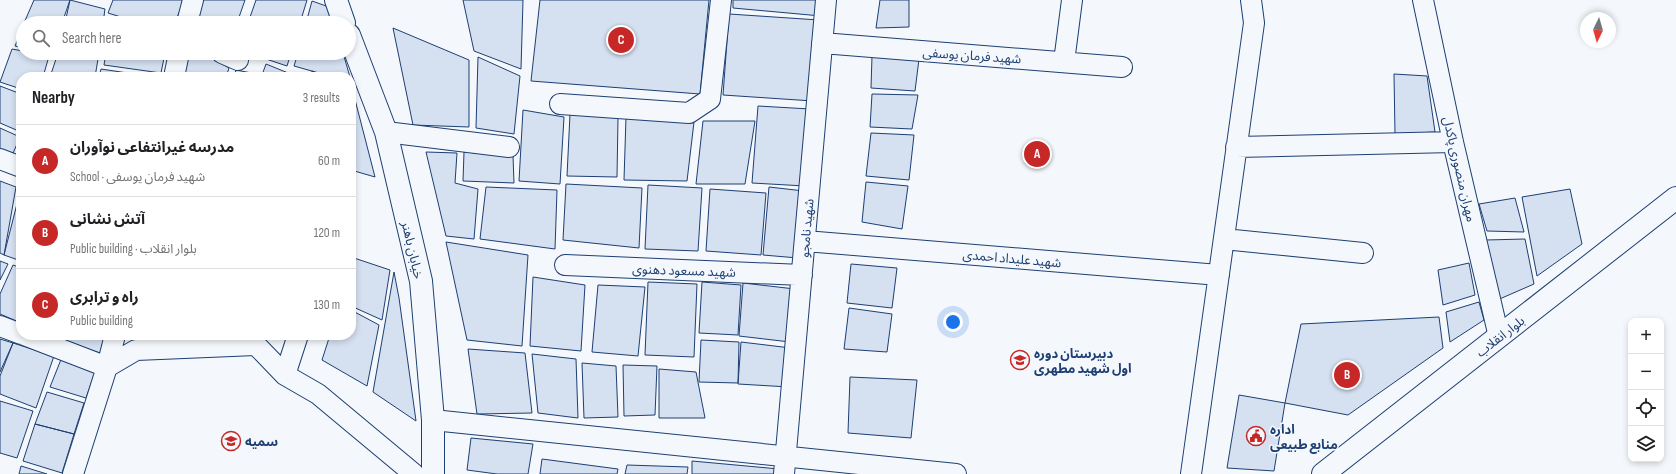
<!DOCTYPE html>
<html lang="en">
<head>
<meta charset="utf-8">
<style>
  :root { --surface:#fff; --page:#f2f2f2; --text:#202124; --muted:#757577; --line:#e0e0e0; --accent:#c62828 }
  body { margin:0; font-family:"Sofia Sans Condensed","Noto Sans Arabic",sans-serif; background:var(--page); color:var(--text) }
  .controls { position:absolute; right:12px; bottom:12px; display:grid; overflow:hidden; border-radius:8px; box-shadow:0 2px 6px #0003 }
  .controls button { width:36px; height:36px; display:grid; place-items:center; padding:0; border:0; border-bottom:1px solid var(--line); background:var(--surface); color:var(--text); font:20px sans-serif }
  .compass { position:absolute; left:1580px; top:12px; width:36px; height:36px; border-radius:50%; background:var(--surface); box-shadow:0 2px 6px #0003; rotate:185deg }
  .you { position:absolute; left:953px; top:322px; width:14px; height:14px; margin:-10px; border:3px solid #fff; border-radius:50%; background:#1a73e8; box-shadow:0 0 0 6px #1a73e833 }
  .badge { display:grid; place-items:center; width:26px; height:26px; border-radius:50%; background:var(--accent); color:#fff; font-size:13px; font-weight:700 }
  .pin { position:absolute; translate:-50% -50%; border:2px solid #fff; box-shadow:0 1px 4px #0006 }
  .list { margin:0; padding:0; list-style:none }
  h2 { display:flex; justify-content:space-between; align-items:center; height:52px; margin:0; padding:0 16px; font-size:17px }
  h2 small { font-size:13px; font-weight:400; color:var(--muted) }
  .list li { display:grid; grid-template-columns:26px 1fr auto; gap:12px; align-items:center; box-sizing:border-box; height:72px; padding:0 16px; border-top:1px solid var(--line) }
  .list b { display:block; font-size:15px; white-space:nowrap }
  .list p { margin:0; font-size:13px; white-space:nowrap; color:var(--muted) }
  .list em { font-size:13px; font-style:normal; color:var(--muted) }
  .icon { flex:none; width:22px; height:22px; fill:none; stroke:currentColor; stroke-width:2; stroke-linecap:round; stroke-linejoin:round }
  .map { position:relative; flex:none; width:1676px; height:474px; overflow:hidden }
  .search { position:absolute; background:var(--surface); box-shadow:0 2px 6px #0003; left:16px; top:16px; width:340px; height:44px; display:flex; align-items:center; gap:10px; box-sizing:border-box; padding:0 14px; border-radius:22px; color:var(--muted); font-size:15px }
  .panel { position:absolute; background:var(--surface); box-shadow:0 2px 6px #0003; left:16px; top:72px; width:340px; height:268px; border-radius:16px }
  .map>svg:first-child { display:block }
  .building { fill:#d5e0f0; stroke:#1d3f73 }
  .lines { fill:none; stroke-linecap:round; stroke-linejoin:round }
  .minor-casing { stroke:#1d3f73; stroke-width:22 }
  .tertiary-casing { stroke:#1d3f73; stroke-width:24 }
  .minor { stroke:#f4f7fb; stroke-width:20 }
  .tertiary { stroke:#f4f7fb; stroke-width:22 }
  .labels { text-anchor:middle; stroke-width:3; stroke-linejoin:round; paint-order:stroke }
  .street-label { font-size:13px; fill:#1d3f73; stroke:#f4f7fb }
  .poi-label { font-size:13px; font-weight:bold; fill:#1d3f73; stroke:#f4f7fb; text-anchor:start }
</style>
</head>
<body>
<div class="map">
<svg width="1676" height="474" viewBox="0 0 1676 474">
  <rect width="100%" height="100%" fill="#f4f7fb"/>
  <path class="building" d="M 34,0 L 70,0 L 62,23 L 24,23 Z
    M 70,0 L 105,9 L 103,23 L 65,23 Z
    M 113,0 L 184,0 L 175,23 L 140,23 L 108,13 Z
    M 203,0 L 245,0 L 237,23 L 195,23 Z
    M 256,0 L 307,0 L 300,23 L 248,23 Z
    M 463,0 L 523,0 L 521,69 L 474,51 Z
    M 540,0 L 709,0 L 700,94 L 531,81 Z
    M 733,0 L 822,0 L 821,16 L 733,8 Z
    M 880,0 L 909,0 L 909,27 L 876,28 Z
    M 312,1 L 329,7 L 334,23 L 306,23 Z
    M 729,14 L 819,20 L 813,101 L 723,95 Z
    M 23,26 L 23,48 L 15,46 Z
    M 393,28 L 469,60 L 469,127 L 413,125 Z
    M 12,49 L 23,51 L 23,53 L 33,53 L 49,56 L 43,77 L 21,77 L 21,89 L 0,82 Z
    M 58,53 L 99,53 L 95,77 L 50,77 Z
    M 106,53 L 165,53 L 161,73 L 104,65 Z
    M 186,53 L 202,53 L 229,68 L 226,77 L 180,77 Z
    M 248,53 L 291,53 L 287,66 Z
    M 298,53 L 343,53 L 350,77 L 333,77 L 294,66 Z
    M 872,56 L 919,59 L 915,91 L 871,88 Z
    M 478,57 L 520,76 L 514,134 L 476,128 Z
    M 266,64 L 298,77 L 234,77 L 236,70 L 262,75 Z
    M 101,69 L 154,77 L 99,77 Z
    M 312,71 L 327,77 L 311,77 Z
    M 1394,74 L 1427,76 L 1435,132 L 1395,134 Z
    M 0,86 L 21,94 L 21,132 L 0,123 Z
    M 351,87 L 352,88 L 375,177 L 351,170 Z
    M 872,94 L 918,95 L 912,129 L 870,127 Z
    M 758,106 L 810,109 L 805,186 L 752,183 Z
    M 523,110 L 564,117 L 560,184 L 519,181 Z
    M 570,114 L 618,118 L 617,177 L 567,176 Z
    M 626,117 L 694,122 L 687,181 L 624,180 Z
    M 703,121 L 755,121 L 745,184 L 696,184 Z
    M 0,128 L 20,137 L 11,158 L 0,154 Z
    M 871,133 L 914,135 L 909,180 L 866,176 Z
    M 426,152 L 457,153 L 455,183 L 478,189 L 474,239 L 446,236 Z
    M 464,152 L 513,156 L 514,183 L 463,181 Z
    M 0,181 L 16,187 L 4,255 L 0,253 Z
    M 866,182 L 908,186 L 902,229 L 862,222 Z
    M 566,184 L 642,188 L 639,248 L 563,240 Z
    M 648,185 L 702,188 L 698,251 L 645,249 Z
    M 486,187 L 557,190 L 555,249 L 480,239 Z
    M 769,187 L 804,191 L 798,258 L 763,255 Z
    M 21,188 L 21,261 L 4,255 Z
    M 710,189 L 766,193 L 761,255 L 706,251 Z
    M 1570,189 L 1582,244 L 1537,276 L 1522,197 Z
    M 1515,198 L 1524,232 L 1487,231 L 1479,204 Z
    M 1525,239 L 1534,284 L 1495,301 L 1486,240 Z
    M 446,242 L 528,255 L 522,346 L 467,340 Z
    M 351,257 L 390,270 L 382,320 L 351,306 Z
    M 0,261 L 8,264 L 0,280 Z
    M 1469,263 L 1475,295 L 1443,305 L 1438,270 Z
    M 851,264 L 897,268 L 892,308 L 847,303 Z
    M 13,265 L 21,268 L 21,323 L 0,314 L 0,294 Z
    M 394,272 L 399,298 L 416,421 L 373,392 Z
    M 533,277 L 585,285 L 581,351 L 530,346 Z
    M 648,282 L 697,284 L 694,357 L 645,355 Z
    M 702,282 L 741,285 L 738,335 L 699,333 Z
    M 743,283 L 795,289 L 790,342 L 739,336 Z
    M 598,285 L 645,287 L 638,356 L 592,352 Z
    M 1479,302 L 1484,320 L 1450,342 L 1446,312 Z
    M 849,308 L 892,314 L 887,352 L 844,349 Z
    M 351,310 L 379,325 L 367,386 L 322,360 L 330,335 L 351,335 Z
    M 1439,317 L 1443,348 L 1348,415 L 1285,403 L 1301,324 Z
    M 61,335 L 105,335 L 100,353 L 60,339 Z
    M 0,339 L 13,343 L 0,372 Z
    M 701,340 L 739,342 L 738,383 L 699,382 Z
    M 741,342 L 791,348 L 789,387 L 738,384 Z
    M 13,343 L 54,356 L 36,408 L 0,394 L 0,376 Z
    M 468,349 L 525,353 L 532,413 L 477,414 Z
    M 532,354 L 576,359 L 578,418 L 538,413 Z
    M 62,357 L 96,369 L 86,398 L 50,387 Z
    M 582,363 L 616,366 L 618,417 L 584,418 Z
    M 623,365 L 657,366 L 655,415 L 624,416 Z
    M 659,369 L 696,372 L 705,418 L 659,418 Z
    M 850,377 L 917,380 L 911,438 L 848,433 Z
    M 47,392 L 84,403 L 74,434 L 35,424 Z
    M 1239,395 L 1285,403 L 1274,471 L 1227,468 Z
    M 0,401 L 33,411 L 17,458 L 0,453 Z
    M 35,424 L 74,434 L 62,473 L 23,461 Z
    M 471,438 L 533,444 L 528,474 L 497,474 L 467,470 Z
    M 542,459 L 618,469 L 617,474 L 540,474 Z
    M 692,461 L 779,469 L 779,474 L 692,474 Z
    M 627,465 L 688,467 L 687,474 L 625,474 Z
    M 21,466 L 47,474 L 19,474 Z"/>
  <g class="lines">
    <g class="minor-casing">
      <path id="minor" d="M 1423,0 L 1453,142 L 1499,337
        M 187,23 L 193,0
        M 822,43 L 1122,67
        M 222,53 L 238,60
        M 1064,62 L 1072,0
        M 174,77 L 179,53
        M 560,104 L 689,113 L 710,99 L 721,0
        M 386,132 L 509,147
        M 1236,147 L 1453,142
        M 0,159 L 21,167
        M 1224,239 L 1363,253
        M 805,241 L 1219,275
        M 565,265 L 802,275
        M 0,326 L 21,334
        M 24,335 L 107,367 L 136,350 L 256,345 L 285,375 L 318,394 L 414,474
        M 285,375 L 298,335
        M 433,420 L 956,474
        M 73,474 L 107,367 L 115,335
        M 784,474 L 826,0
        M 1191,474 L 1254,23 L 1251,0"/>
    </g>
    <g class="tertiary-casing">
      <path id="tertiary" d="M 336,0 L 344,23
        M 349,35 L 386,132 L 421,281 L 433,420 L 433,474
        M 1323,474 L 1676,198"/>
    </g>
    <use href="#minor" class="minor"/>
    <use href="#tertiary" class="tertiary"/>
  </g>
  <defs>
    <g id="school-ring" transform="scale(1)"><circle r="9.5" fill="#f4f7fb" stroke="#c62828" stroke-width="1.5"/><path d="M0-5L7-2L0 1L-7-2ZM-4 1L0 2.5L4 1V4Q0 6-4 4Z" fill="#c62828"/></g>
    <g id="civic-ring" transform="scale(1)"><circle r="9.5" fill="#f4f7fb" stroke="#c62828" stroke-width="1.5"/><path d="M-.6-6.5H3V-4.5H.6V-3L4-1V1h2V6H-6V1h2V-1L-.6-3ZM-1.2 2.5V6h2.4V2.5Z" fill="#c62828"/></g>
  </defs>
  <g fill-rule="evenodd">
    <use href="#school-ring" x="1020" y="360"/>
    <use href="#civic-ring" x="1256" y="436"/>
    <use href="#school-ring" x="231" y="441"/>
  </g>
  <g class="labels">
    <g class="street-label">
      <text transform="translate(972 55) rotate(4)" y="5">شهید فرمان یوسفی</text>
      <text transform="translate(1460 169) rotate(77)" y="5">مهران منصوری پاکدل</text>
      <text transform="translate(806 228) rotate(-85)" y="5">شهید نامجو</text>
      <text transform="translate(413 250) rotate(77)" y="5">خیابان باهنر</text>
      <text transform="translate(1012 258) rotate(5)" y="5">شهید علیداد احمدی</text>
      <text transform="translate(684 270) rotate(2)" y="5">شهید مسعود دهنوی</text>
      <text transform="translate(1500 336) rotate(-38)" y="5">بلوار انقلاب</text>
    </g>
    <g class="poi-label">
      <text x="1034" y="358">دبیرستان دوره<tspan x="1034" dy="15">اول شهید مطهری</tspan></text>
      <text x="1270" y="434">اداره<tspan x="1270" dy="15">منابع طبیعی</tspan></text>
      <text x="245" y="446">سمیه</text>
    </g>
  </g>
</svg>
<div class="controls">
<button>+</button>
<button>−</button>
<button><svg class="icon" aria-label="locate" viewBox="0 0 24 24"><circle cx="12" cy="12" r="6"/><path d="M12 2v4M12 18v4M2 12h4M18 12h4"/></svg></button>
<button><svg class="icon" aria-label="layers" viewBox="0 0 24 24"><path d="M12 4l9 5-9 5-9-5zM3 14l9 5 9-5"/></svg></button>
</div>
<svg class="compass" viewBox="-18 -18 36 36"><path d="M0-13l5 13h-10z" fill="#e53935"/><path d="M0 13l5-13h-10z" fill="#757577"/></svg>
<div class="you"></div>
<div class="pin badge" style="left:1037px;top:154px">A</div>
<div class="pin badge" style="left:1347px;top:375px">B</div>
<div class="pin badge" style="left:621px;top:40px">C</div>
<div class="search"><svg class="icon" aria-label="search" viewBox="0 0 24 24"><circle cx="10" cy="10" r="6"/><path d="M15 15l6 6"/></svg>Search here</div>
<section class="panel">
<h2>Nearby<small>3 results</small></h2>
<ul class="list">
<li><span class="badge">A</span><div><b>مدرسه غیرانتفاعی نوآوران</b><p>School · شهید فرمان یوسفی</p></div><em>60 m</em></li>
<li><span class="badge">B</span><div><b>آتش نشانی</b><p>Public building · بلوار انقلاب</p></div><em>120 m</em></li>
<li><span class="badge">C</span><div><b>راه و ترابری</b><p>Public building</p></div><em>130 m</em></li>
</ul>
</section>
</div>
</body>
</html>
